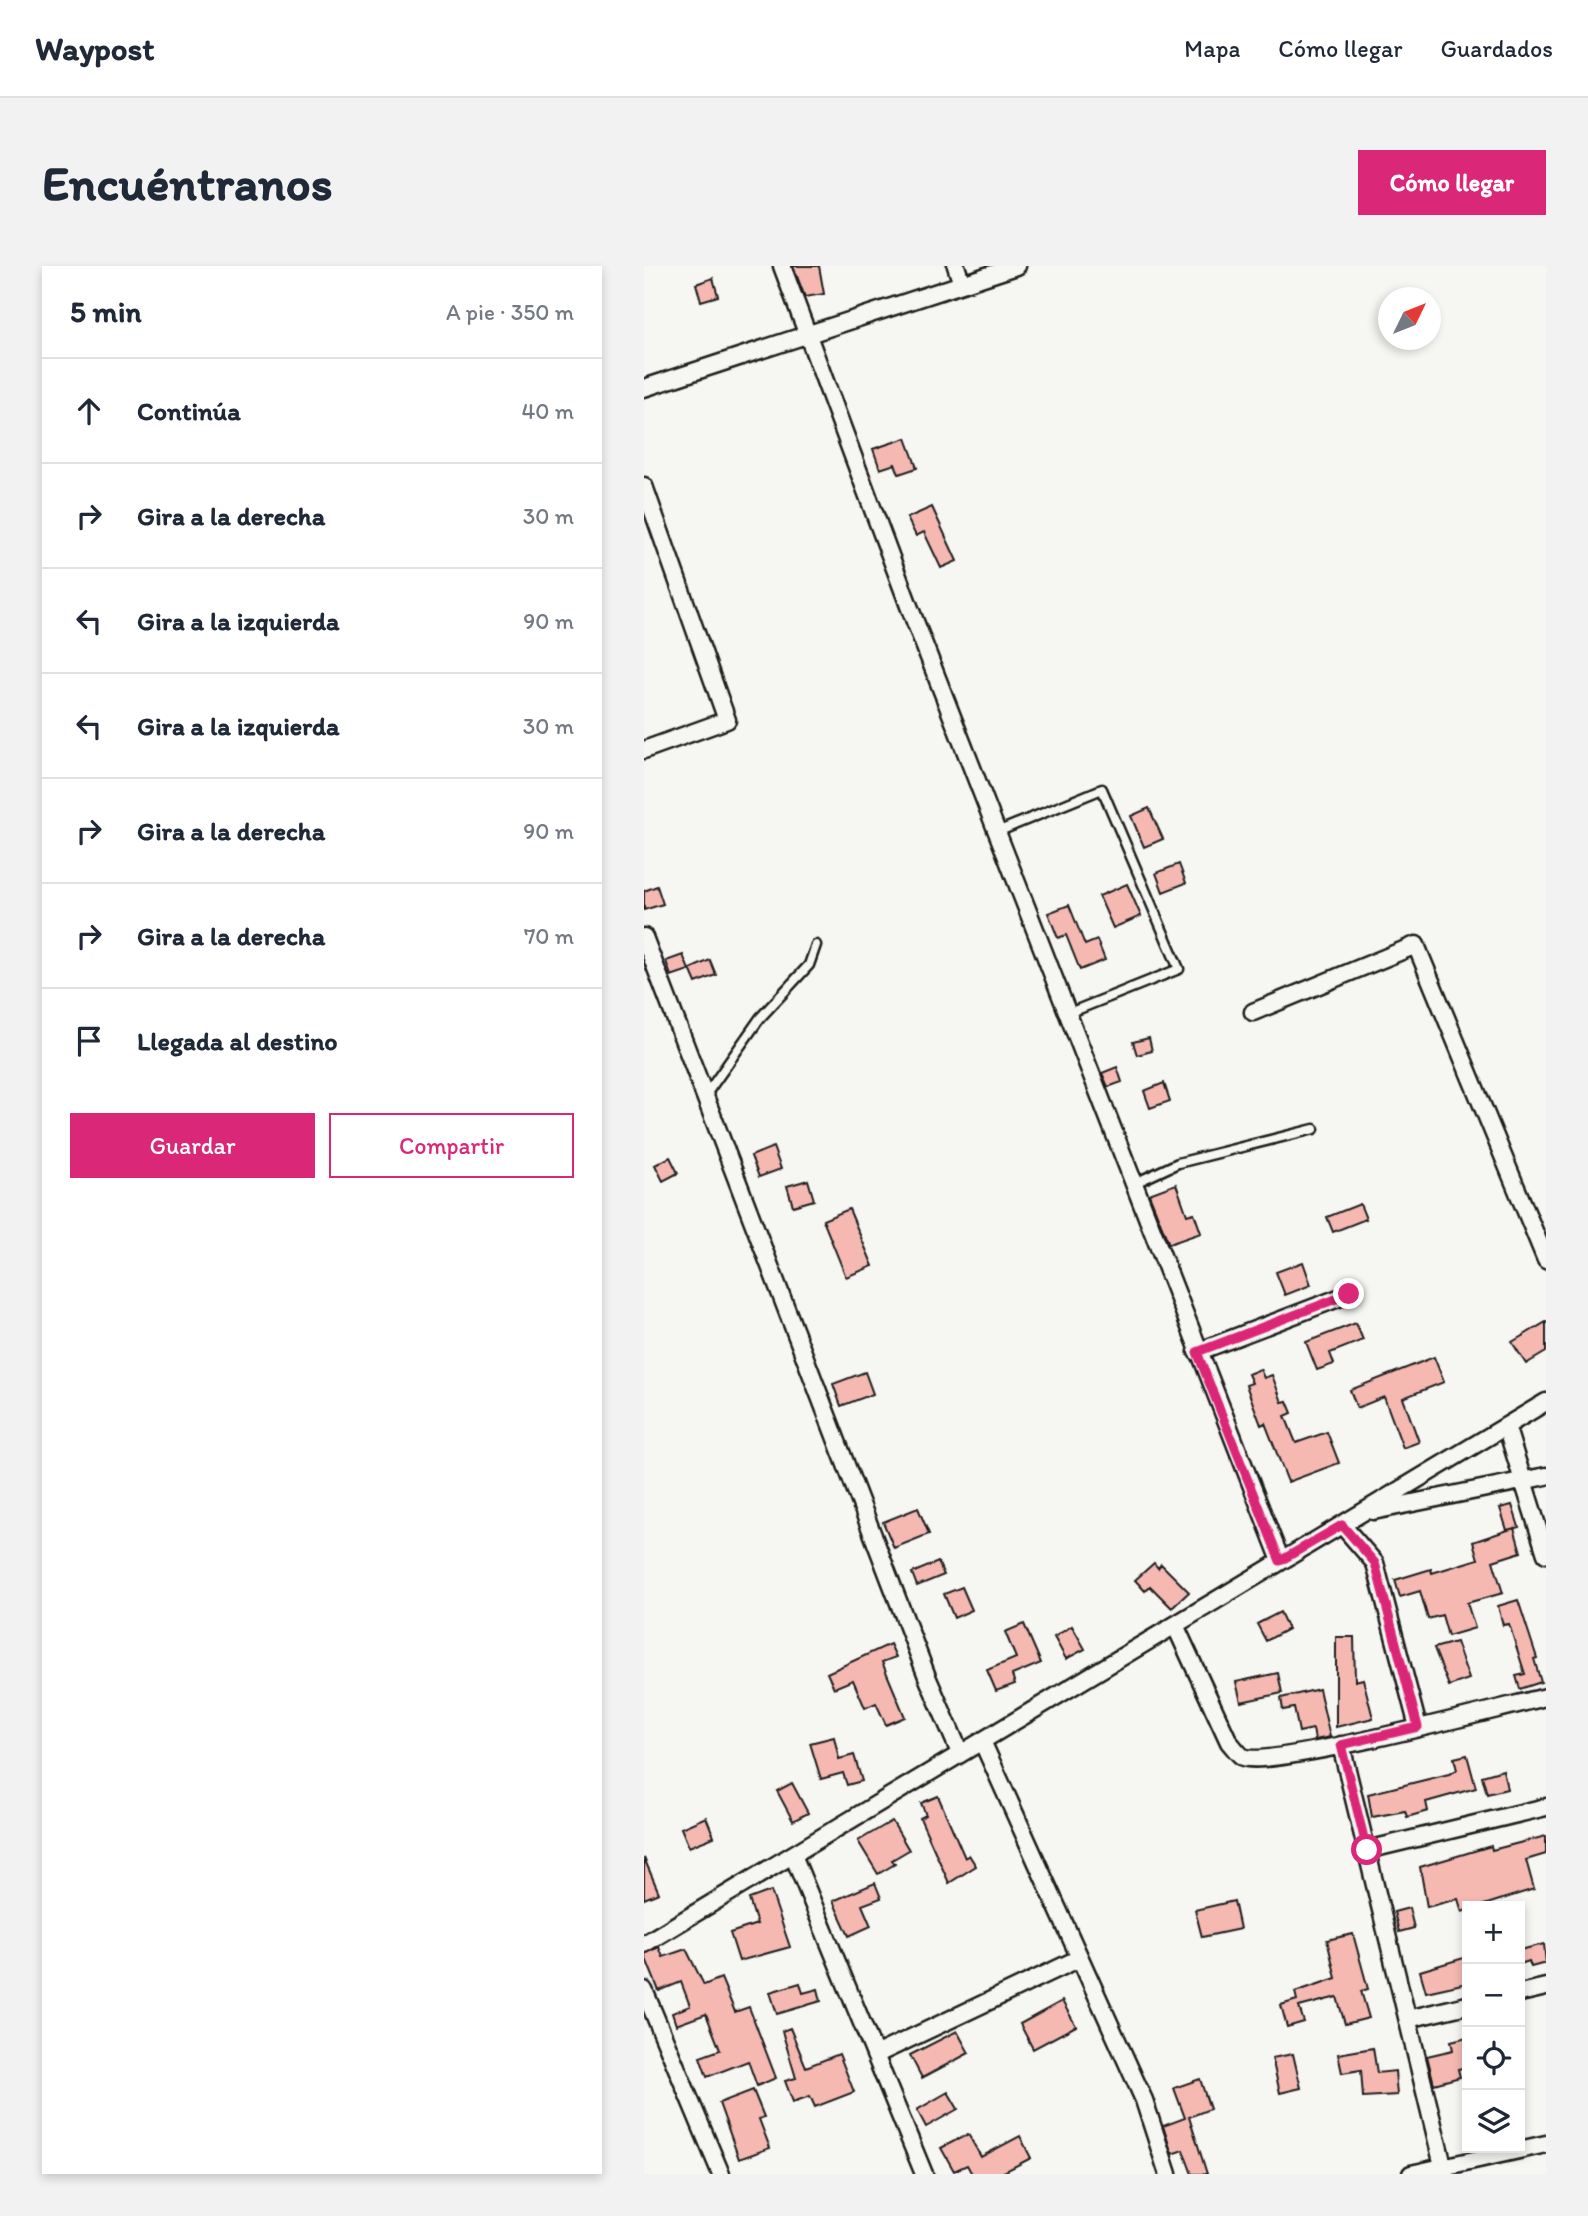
<!DOCTYPE html>
<html lang="es">
<head>
<meta charset="utf-8">
<style>
  :root { --surface:#fff; --page:#f2f2f3; --text:#1f2937; --muted:#747a83; --line:#e0e1e3; --accent:#db2777 }
  body { margin:0; font-family:Itim,sans-serif; background:var(--page); color:var(--text) }
  .controls { position:absolute; right:21px; bottom:21px; display:grid; overflow:hidden; border-radius:0px; box-shadow:0 4px 10px #0003 }
  .controls button { width:63px; height:63px; display:grid; place-items:center; padding:0; border:0; border-bottom:2px solid var(--line); background:var(--surface); color:var(--text); font:35px sans-serif }
  .compass { position:absolute; left:734px; top:21px; width:63px; height:63px; border-radius:50%; background:var(--surface); box-shadow:0 4px 10px #0003; rotate:47deg }
  .stop { position:absolute; width:21px; height:21px; margin:-16px; border:5px solid #db2777; border-radius:50%; background:#fff }
  .stop.end { background:#db2777; border-color:#fff; box-shadow:0 2px 7px #0008 }
  .list { margin:0; padding:0; list-style:none }
  h2 { display:flex; justify-content:space-between; align-items:center; height:91px; margin:0; padding:0 28px; font-size:30px }
  h2 small { font-size:23px; font-weight:400; color:var(--muted) }
  .list li { display:grid; grid-template-columns:46px 1fr auto; gap:21px; align-items:center; box-sizing:border-box; height:105px; padding:0 28px; border-top:2px solid var(--line) }
  .list b { display:block; font-size:26px; white-space:nowrap }
  .list em { font-size:23px; font-style:normal; color:var(--muted) }
  .actions { display:flex; gap:14px; padding:21px 28px }
  .actions a { flex:1; padding:16px 0; border:2px solid var(--accent); border-radius:0px; text-align:center; font-size:24px; color:var(--accent) }
  .actions .main { background:var(--accent); color:#fff }
  .icon { flex:none; width:38px; height:38px; fill:none; stroke:currentColor; stroke-width:2; stroke-linecap:round; stroke-linejoin:round }
  .map { position:relative; flex:none; width:902px; height:1908px; overflow:hidden; border-radius:0px }
  header { display:flex; align-items:center; gap:42px; box-sizing:border-box; height:98px; padding:0 35px; background:var(--surface); border-bottom:2px solid var(--line) }
  header strong { font-size:33px }
  nav { display:flex; gap:38px; margin-inline-start:auto; font-size:24px }
  .intro { display:flex; align-items:center; justify-content:space-between; box-sizing:border-box; height:168px; padding:0 42px }
  h1 { margin:0; font-size:49px }
  .button { padding:18px 32px; border-radius:0px; background:var(--accent); color:#fff; font-size:24px; font-weight:700 }
  main { display:flex; gap:42px; padding:0 42px }
  aside { flex:1; background:var(--surface); border-radius:0px; box-shadow:0 4px 10px #0003 }
  .map>svg:first-child { display:block }
  .building { fill:#f5b9b2; stroke:#1c1c1c; stroke-width:2 }
  .lines { fill:none; stroke-linecap:round; stroke-linejoin:round }
  .lane-casing { stroke:#1c1c1c; stroke-width:13 }
  .street-casing { stroke:#1c1c1c; stroke-width:21 }
  .lane { stroke:#f6f6f2; stroke-width:8 }
  .street { stroke:#f6f6f2; stroke-width:16 }
  .route { stroke:#db2777; stroke-width:9 }
</style>
</head>
<body>
<header>
<strong>Waypost</strong>
<nav><a>Mapa</a><a>Cómo llegar</a><a>Guardados</a></nav>
</header>
<div class="intro"><h1>Encuéntranos</h1><a class="button">Cómo llegar</a></div>
<main>
<aside>
<h2>5 min<small>A pie · 350 m</small></h2>
<ul class="list">
<li><svg class="icon" aria-label="ahead" viewBox="0 0 24 24"><path d="M12 20V5M6 11l6-6 6 6"/></svg><div><b>Continúa</b></div><em>40 m</em></li>
<li><svg class="icon" aria-label="right" viewBox="0 0 24 24"><path d="M7 20v-9h11M14 6l5 5-5 5"/></svg><div><b>Gira a la derecha</b></div><em>30 m</em></li>
<li><svg class="icon" aria-label="left" viewBox="0 0 24 24"><path d="M17 20v-9H6M10 6l-5 5 5 5"/></svg><div><b>Gira a la izquierda</b></div><em>90 m</em></li>
<li><svg class="icon" aria-label="left" viewBox="0 0 24 24"><path d="M17 20v-9H6M10 6l-5 5 5 5"/></svg><div><b>Gira a la izquierda</b></div><em>30 m</em></li>
<li><svg class="icon" aria-label="right" viewBox="0 0 24 24"><path d="M7 20v-9h11M14 6l5 5-5 5"/></svg><div><b>Gira a la derecha</b></div><em>90 m</em></li>
<li><svg class="icon" aria-label="right" viewBox="0 0 24 24"><path d="M7 20v-9h11M14 6l5 5-5 5"/></svg><div><b>Gira a la derecha</b></div><em>70 m</em></li>
<li><svg class="icon" aria-label="arrive" viewBox="0 0 24 24"><path d="M6 21V4h12l-3 4 3 4H6"/></svg><div><b>Llegada al destino</b></div></li>
</ul>
<div class="actions"><a class="main">Guardar</a><a>Compartir</a></div>
</aside>
<div class="map">
<svg width="902" height="1908" viewBox="0 0 902 1908">
  <rect width="100%" height="100%" fill="#f6f6f2"/>
  <filter id="ink" filterUnits="userSpaceOnUse"><feTurbulence type="fractalNoise" baseFrequency=".0143" numOctaves="2"/><feDisplacementMap in="SourceGraphic" scale="14" xChannelSelector="R" yChannelSelector="G"/><feConvolveMatrix kernelMatrix="1 2 1 2 8 2 1 2 1" color-interpolation-filters="sRGB"/></filter>
  <g filter="url(#ink)">
    <path class="building" d="M 149,0 L 175,0 L 180,28 L 161,31 Z
      M 69,12 L 74,30 L 57,35 L 52,18 Z
      M 262,172 L 273,202 L 255,208 L 251,198 L 236,203 L 229,183 Z
      M 288,241 L 313,295 L 297,302 L 280,266 L 272,270 L 263,252 Z
      M 505,542 L 519,573 L 500,581 L 487,550 Z
      M 535,598 L 542,617 L 519,626 L 512,607 Z
      M 483,618 L 497,650 L 469,662 L 455,630 Z
      M 13,620 L 19,638 L 0,644 L 0,625 Z
      M 425,639 L 441,679 L 453,674 L 461,694 L 436,704 L 422,669 L 414,672 L 404,647 Z
      M 39,689 L 45,704 L 27,710 L 22,695 Z
      M 66,694 L 72,709 L 52,717 L 46,703 Z
      M 505,772 L 508,785 L 493,789 L 489,776 Z
      M 473,801 L 478,816 L 464,821 L 458,807 Z
      M 520,817 L 526,835 L 506,842 L 500,825 Z
      M 129,881 L 137,903 L 115,911 L 107,890 Z
      M 26,891 L 34,907 L 19,915 L 11,899 Z
      M 164,914 L 170,934 L 149,940 L 143,920 Z
      M 532,918 L 543,949 L 550,947 L 557,967 L 525,978 L 505,928 Z
      M 716,938 L 722,953 L 689,966 L 683,951 Z
      M 205,943 L 229,1000 L 202,1011 L 179,954 Z
      M 659,996 L 667,1019 L 641,1029 L 632,1006 Z
      M 902,1056 L 902,1086 L 882,1098 L 868,1076 Z
      M 712,1057 L 719,1074 L 686,1087 L 690,1098 L 673,1104 L 662,1076 Z
      M 790,1091 L 800,1116 L 759,1132 L 775,1176 L 759,1182 L 740,1131 L 713,1142 L 706,1124 Z
      M 616,1103 L 620,1112 L 628,1109 L 638,1136 L 643,1135 L 648,1147 L 641,1150 L 652,1177 L 683,1166 L 695,1197 L 644,1216 L 621,1157 L 617,1159 L 602,1119 L 608,1117 L 604,1108 Z
      M 221,1106 L 229,1128 L 197,1140 L 189,1118 Z
      M 868,1239 L 875,1261 L 863,1264 L 856,1242 Z
      M 274,1242 L 285,1268 L 250,1282 L 239,1256 Z
      M 870,1262 L 877,1286 L 849,1295 L 859,1327 L 823,1337 L 831,1362 L 804,1370 L 798,1349 L 784,1353 L 776,1325 L 756,1331 L 751,1314 L 787,1303 L 788,1307 L 834,1293 L 829,1276 Z
      M 294,1296 L 300,1309 L 273,1320 L 268,1307 Z
      M 510,1297 L 514,1302 L 517,1298 L 545,1326 L 528,1342 L 506,1320 L 501,1325 L 491,1314 Z
      M 318,1321 L 328,1344 L 310,1352 L 300,1328 Z
      M 874,1334 L 893,1392 L 890,1393 L 897,1416 L 876,1423 L 872,1410 L 881,1408 L 865,1358 L 859,1359 L 854,1340 Z
      M 636,1346 L 644,1363 L 622,1375 L 613,1358 Z
      M 380,1358 L 397,1397 L 368,1409 L 371,1418 L 352,1425 L 343,1404 L 372,1392 L 361,1366 Z
      M 428,1360 L 441,1383 L 422,1393 L 410,1371 Z
      M 692,1371 L 710,1371 L 711,1415 L 719,1413 L 729,1452 L 692,1461 Z
      M 812,1376 L 825,1413 L 805,1420 L 790,1382 Z
      M 246,1378 L 252,1391 L 238,1396 L 261,1451 L 242,1459 L 232,1437 L 221,1442 L 209,1414 L 190,1422 L 183,1407 Z
      M 634,1407 L 638,1427 L 597,1436 L 592,1416 Z
      M 675,1423 L 686,1471 L 671,1474 L 669,1463 L 655,1466 L 650,1442 L 639,1444 L 637,1432 Z
      M 190,1471 L 195,1493 L 210,1489 L 218,1515 L 203,1519 L 199,1507 L 177,1513 L 166,1477 Z
      M 823,1489 L 832,1522 L 782,1536 L 784,1545 L 763,1551 L 761,1545 L 728,1551 L 724,1528 L 805,1508 L 813,1504 L 810,1492 Z
      M 859,1504 L 863,1523 L 843,1528 L 838,1510 Z
      M 148,1517 L 164,1547 L 149,1555 L 133,1525 Z
      M 294,1530 L 321,1592 L 325,1589 L 332,1600 L 305,1617 L 276,1552 L 282,1549 L 277,1537 Z
      M 62,1551 L 70,1571 L 45,1581 L 37,1562 Z
      M 248,1555 L 265,1584 L 248,1594 L 251,1598 L 234,1608 L 214,1575 Z
      M 902,1570 L 902,1588 L 882,1594 L 890,1623 L 837,1640 L 823,1640 L 823,1644 L 818,1646 L 814,1633 L 783,1641 L 776,1601 L 847,1580 L 848,1584 Z
      M 0,1592 L 15,1627 L 0,1633 Z
      M 231,1617 L 237,1632 L 218,1639 L 227,1660 L 205,1670 L 189,1635 Z
      M 127,1625 L 146,1681 L 95,1695 L 86,1667 L 113,1658 L 105,1633 Z
      M 590,1635 L 596,1663 L 558,1671 L 551,1644 Z
      M 765,1642 L 770,1662 L 755,1666 L 750,1646 Z
      M 709,1668 L 724,1723 L 717,1725 L 725,1752 L 701,1758 L 693,1731 L 655,1741 L 660,1756 L 643,1761 L 637,1739 L 653,1734 L 651,1726 L 692,1712 L 683,1674 Z
      M 900,1678 L 902,1697 L 887,1701 L 885,1695 L 876,1698 L 876,1684 Z
      M 15,1681 L 19,1691 L 42,1683 L 60,1719 L 77,1712 L 91,1746 L 105,1741 L 132,1812 L 113,1820 L 104,1795 L 63,1811 L 56,1791 L 76,1784 L 62,1748 L 32,1759 L 28,1747 L 46,1740 L 37,1716 L 15,1725 L 0,1688 Z
      M 823,1691 L 823,1717 L 782,1726 L 776,1705 Z
      M 156,1717 L 159,1727 L 174,1723 L 177,1735 L 133,1748 L 126,1726 Z
      M 418,1735 L 432,1760 L 389,1783 L 376,1758 Z
      M 146,1762 L 162,1801 L 195,1788 L 210,1826 L 171,1841 L 166,1830 L 149,1836 L 141,1815 L 152,1812 L 138,1765 Z
      M 313,1765 L 325,1787 L 278,1812 L 266,1789 Z
      M 823,1771 L 823,1801 L 814,1803 L 816,1811 L 790,1818 L 783,1790 L 809,1784 L 807,1775 Z
      M 729,1782 L 733,1807 L 751,1805 L 753,1829 L 719,1831 L 717,1804 L 698,1807 L 694,1788 Z
      M 649,1788 L 657,1822 L 636,1827 L 628,1792 Z
      M 556,1813 L 566,1843 L 545,1851 L 563,1908 L 548,1908 L 539,1884 L 528,1888 L 519,1860 L 541,1852 L 530,1822 Z
      M 109,1824 L 120,1851 L 115,1853 L 126,1882 L 95,1893 L 75,1837 Z
      M 304,1826 L 314,1843 L 282,1861 L 273,1844 Z
      M 324,1868 L 337,1891 L 376,1870 L 387,1892 L 356,1908 L 328,1908 L 323,1899 L 310,1905 L 297,1882 Z"/>
    <g class="lines">
      <g class="lane-casing">
        <path id="lane" d="M 353,566 L 458,523 L 535,703 L 425,747
          M 61,830 L 116,752 L 165,699 L 172,679
          M 489,918 L 534,897 L 670,863"/>
      </g>
      <g class="street-casing">
        <path id="street" d="M 138,0 L 265,340 L 637,1295
          M 312,0 L 318,18
          M 0,122 L 373,0
          M 0,220 L 83,454 L 0,484
          M 0,671 L 284,1413 L 316,1487
          M 609,746 L 772,679 L 902,994
          M 553,1086 L 705,1028
          M 862,1160 L 902,1288
          M 729,1245 L 902,1210
          M 698,1259 L 731,1297 L 774,1461
          M 531,1359 L 585,1476 C 589,1480 594,1488 599,1491 C 625,1503 859,1441 902,1431
          M 338,1475 L 500,1834 L 524,1908
          M 697,1479 L 801,1908
          M 723,1584 L 902,1541
          M 149,1589 L 280,1908
          M 0,1678 L 902,1136
          M 0,1724 L 77,1908
          M 876,1727 L 902,1721
          M 764,1753 L 823,1739
          M 231,1789 L 436,1692
          M 767,1908 L 902,1878"/>
      </g>
      <use href="#lane" class="lane"/>
      <use href="#street" class="street"/>
    </g>
  </g>
  <g class="lines" filter="url(#ink)">
    <path class="route" d="M 705,1028 L 553,1086 L 636,1295 L 698,1259 L 731,1297 L 774,1461 L 697,1479 L 723,1584"/>
  </g>
</svg>
<div class="controls">
<button>+</button>
<button>−</button>
<button><svg class="icon" aria-label="locate" viewBox="0 0 24 24"><circle cx="12" cy="12" r="6"/><path d="M12 2v4M12 18v4M2 12h4M18 12h4"/></svg></button>
<button><svg class="icon" aria-label="layers" viewBox="0 0 24 24"><path d="M12 4l9 5-9 5-9-5zM3 14l9 5 9-5"/></svg></button>
</div>
<svg class="compass" viewBox="-18 -18 36 36"><path d="M0-13l5 13h-10z" fill="#e53935"/><path d="M0 13l5-13h-10z" fill="#747a83"/></svg>
<div class="stop" style="left:723px;top:1584px"></div>
<div class="stop end" style="left:705px;top:1028px"></div>
</div>
</main>
</body>
</html>
